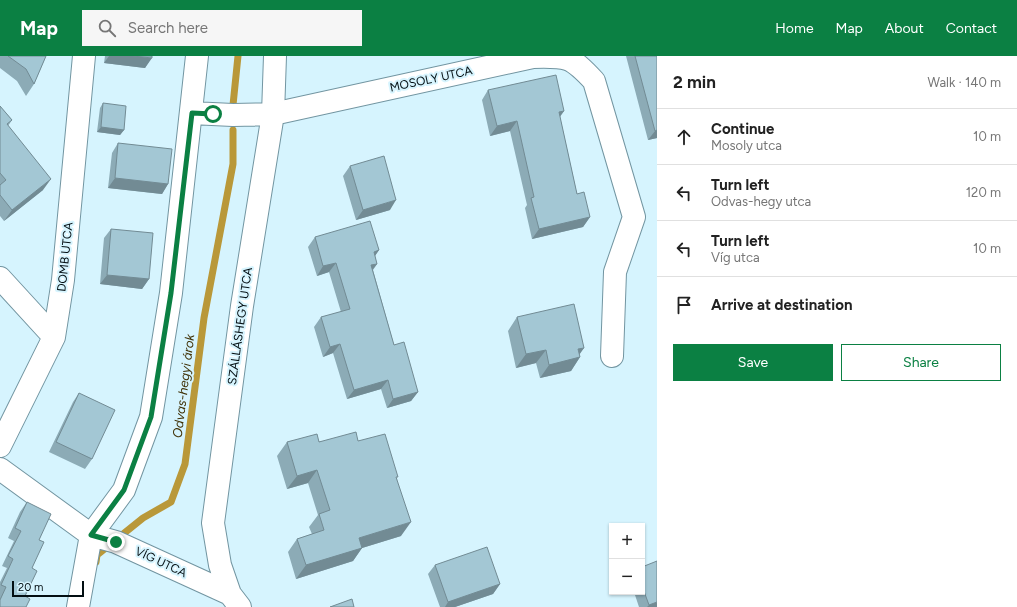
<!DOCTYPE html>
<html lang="en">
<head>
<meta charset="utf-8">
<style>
  :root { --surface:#fff; --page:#f6f6f6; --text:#222; --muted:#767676; --line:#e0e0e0; --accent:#0b8043 }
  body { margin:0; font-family:Figtree,sans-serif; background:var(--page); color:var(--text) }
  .controls { position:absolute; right:12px; bottom:12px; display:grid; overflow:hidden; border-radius:0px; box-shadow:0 1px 3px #0004 }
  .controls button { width:36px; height:36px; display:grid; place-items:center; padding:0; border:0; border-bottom:1px solid var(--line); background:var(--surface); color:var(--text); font:20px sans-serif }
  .scale { position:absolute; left:12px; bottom:10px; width:72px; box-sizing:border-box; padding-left:4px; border:2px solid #030e12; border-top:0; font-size:11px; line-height:14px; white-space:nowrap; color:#030e12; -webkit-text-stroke:3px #d6f4fe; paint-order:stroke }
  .stop { position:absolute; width:12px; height:12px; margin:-9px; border:3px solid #0b8043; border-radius:50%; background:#fff }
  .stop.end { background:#0b8043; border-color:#fff; box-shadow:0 1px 4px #0008 }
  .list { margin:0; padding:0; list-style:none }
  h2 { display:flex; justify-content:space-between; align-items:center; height:52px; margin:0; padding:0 16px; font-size:17px }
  h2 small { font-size:13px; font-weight:400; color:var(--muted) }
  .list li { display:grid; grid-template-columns:26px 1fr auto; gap:12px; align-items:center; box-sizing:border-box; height:56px; padding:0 16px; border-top:1px solid var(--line) }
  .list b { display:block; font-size:15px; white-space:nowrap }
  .list p { margin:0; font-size:13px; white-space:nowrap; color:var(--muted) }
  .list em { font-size:13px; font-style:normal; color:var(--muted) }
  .actions { display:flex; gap:8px; padding:12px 16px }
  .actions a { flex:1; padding:9px 0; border:1px solid var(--accent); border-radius:0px; text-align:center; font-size:14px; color:var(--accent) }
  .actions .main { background:var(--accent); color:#fff }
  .icon { flex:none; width:22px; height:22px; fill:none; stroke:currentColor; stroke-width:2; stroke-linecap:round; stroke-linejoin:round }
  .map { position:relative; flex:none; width:657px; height:551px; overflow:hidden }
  header { display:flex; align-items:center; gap:24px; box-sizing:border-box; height:56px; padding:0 20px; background:var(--accent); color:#fff }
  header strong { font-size:19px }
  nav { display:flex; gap:22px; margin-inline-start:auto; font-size:14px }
  .search { width:280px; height:36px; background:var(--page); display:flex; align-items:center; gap:10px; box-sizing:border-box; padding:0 14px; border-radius:0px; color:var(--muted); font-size:15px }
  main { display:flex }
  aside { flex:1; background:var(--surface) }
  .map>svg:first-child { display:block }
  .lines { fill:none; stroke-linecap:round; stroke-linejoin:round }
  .stream { stroke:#b99839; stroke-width:7 }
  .street-casing { stroke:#7295a1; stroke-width:24 }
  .street { stroke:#fff; stroke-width:22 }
  .wall { fill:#8cabb6 }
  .shaded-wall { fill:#728b94 }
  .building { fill:#a3c7d4; stroke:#728b94 }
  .route { stroke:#0b8043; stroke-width:5 }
  .labels { text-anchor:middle; stroke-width:4; stroke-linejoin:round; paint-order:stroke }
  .street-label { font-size:12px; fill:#030e12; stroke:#d6f4fe }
  .water-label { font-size:13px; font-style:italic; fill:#403208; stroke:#d6f4fe }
</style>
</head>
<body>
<header>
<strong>Map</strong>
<div class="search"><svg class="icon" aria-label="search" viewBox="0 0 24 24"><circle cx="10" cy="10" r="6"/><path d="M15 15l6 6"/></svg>Search here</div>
<nav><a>Home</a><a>Map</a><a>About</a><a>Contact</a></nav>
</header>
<main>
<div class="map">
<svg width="657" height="551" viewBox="0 0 657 551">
  <rect width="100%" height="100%" fill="#d6f4fe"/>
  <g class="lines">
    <path class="stream" d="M 233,49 L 238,0
      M 96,506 L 97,499 L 143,462 L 171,446 L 185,408 L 204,262 L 233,108 L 233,74"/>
    <g class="street-casing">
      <path id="street" d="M 191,57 L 233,59 L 273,58 L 533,1 C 567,0 571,0 594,25 L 634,161 L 615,216 L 612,300
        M 0,222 L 54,281
        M 0,390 L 54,281 L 63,224 L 84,0
        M 0,413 L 91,479 L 116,486 L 230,538 L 240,551
        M 230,538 L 220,509 L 213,467 L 242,250 L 273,58 L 275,0
        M 78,551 L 91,479 L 124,434 L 151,361 L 171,237 L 197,0"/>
    </g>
    <use href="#street" class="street"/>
  </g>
  <path class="wall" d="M 0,0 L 46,0 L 34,28 L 26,40 L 17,25 L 0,12 Z
    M 105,0 L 152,0 L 145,12 L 104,7 Z
    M 626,0 L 657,0 L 657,82 L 648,84 Z
    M 488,34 L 564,55 L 560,61 L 577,138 L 590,161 L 583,171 L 532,183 L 525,152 L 527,149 L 510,75 L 490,80 L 482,44 Z
    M 103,47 L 124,74 L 120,79 L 97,76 L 100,52 Z
    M 0,50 L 12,64 L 8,70 L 43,134 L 4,165 L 0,160 Z
    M 118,87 L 168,128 L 162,138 L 108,132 L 112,97 Z
    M 350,110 L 390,154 L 356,164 L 343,120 Z
    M 111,173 L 149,223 L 142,233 L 100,228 L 104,182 Z
    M 315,181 L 379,194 L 375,200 L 377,208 L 373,214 L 394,289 L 418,336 L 411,345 L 387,352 L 381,333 L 347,343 L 333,297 L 323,301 L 314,271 L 321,261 L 341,256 L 329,216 L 317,220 L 308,191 Z
    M 517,261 L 584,292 L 579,298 L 580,301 L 571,315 L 540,322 L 536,307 L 516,312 L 508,275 Z
    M 79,337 L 92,403 L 85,413 L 49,396 L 73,346 Z
    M 358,385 L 397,422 L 401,480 L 362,492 L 353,505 L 296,523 L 288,496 L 297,483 L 312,478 L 309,471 L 318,459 L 308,427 L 287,433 L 277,400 L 287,386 Z
    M 27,446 L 39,484 L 25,540 L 0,551 L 0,526 L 7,512 L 2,510 L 14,485 L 8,482 L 20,456 Z
    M 435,509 L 500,528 L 493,538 L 455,551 L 440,551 L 428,518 Z
    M 642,511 L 657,551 L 639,551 L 634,536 L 642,536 Z"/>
  <path class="shaded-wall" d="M 109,0 L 133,0 L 152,2 L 145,12 L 104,7 Z
    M 564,55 L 557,64 L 559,56 Z
    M 517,65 L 510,75 L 490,80 L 497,70 Z
    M 101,71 L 124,74 L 120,79 L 97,76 Z
    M 657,74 L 657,82 L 648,84 L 655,75 Z
    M 115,122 L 168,128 L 162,138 L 108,132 Z
    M 51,123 L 43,134 L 4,165 L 12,154 Z
    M 396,144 L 390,154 L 356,164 L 363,154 Z
    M 590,161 L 583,171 L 532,183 L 539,173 Z
    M 379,194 L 372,204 L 374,196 Z
    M 336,207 L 329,216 L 317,220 L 323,210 Z
    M 377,208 L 370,217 L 371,209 Z
    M 107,219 L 149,223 L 142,233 L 100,228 Z
    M 340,288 L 333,297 L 323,301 L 330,291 Z
    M 584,292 L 577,302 L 580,301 L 571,315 L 540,322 L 549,309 L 578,293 Z
    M 546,294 L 536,307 L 516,312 L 526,298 Z
    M 388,324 L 381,333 L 347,343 L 354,334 Z
    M 418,336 L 411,345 L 387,352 L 393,343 Z
    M 317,414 L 308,427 L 287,433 L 297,420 Z
    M 411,466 L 401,480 L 362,492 L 353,505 L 296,523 L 306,509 L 359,482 Z
    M 500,528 L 493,538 L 455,551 L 445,551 L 448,546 Z
    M 657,546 L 657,551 L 647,551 L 649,549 Z"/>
  <path class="building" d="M 8,0 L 46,0 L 34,28 L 26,13 Z
    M 133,0 L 152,0 L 152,2 Z
    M 635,0 L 657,0 L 657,74 L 655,75 Z
    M 556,19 L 564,55 L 559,56 L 577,138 L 584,136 L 590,161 L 539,173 L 531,142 L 534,141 L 517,65 L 497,70 L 488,34 Z
    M 103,47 L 126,50 L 124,74 L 101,71 Z
    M 0,50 L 12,64 L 7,68 L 51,123 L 12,154 L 0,139 L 0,129 L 6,124 L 0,117 Z
    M 118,87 L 172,93 L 168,128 L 115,122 Z
    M 384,100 L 396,144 L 363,154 L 350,110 Z
    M 370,165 L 379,194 L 374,196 L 377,208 L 371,209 L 394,289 L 404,286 L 418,336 L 393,343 L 388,324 L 354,334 L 340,288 L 330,291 L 321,261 L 350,253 L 336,207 L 323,210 L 315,181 Z
    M 111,173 L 153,177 L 149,223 L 107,219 Z
    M 574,248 L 584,292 L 578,293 L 580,301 L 549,309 L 546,294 L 526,298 L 517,261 Z
    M 79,337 L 115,354 L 92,403 L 56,386 Z
    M 356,376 L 358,385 L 385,378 L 398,421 L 396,421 L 411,466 L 359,482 L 362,492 L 306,509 L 297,483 L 324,474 L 319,458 L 330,454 L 317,414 L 297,420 L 287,386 L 317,378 L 319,386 Z
    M 27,446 L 51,458 L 39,484 L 44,486 L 32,512 L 37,515 L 25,540 L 30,543 L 26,551 L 0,551 L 0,544 L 6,531 L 1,529 L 13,503 L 8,500 L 21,475 L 15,472 Z
    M 487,491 L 500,528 L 448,546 L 435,509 Z
    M 657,505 L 657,546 L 649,549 L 642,530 L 642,511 Z
    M 352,543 L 354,551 L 330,551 Z"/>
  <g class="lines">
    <path class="route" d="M 116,486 L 91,479 L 124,434 L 151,361 L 171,237 L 192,57 L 213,58"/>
  </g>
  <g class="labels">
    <g class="street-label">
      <text transform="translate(431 23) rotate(-12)" y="4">MOSOLY UTCA</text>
      <text transform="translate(65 201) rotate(-84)" y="4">DOMB UTCA</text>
      <text transform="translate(240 270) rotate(-82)" y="4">SZÁLLÁSHEGY UTCA</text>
      <text transform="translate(161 506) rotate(25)" y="4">VÍG UTCA</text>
    </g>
    <g class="water-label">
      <text transform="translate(183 330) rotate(-83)" y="5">Odvas-hegyi árok</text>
    </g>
  </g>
</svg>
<div class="controls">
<button>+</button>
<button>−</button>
</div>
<div class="scale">20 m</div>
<div class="stop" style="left:213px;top:58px"></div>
<div class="stop end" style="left:116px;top:486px"></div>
</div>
<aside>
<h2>2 min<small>Walk · 140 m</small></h2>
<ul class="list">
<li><svg class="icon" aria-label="ahead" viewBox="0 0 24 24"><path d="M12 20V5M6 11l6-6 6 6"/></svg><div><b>Continue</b><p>Mosoly utca</p></div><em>10 m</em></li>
<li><svg class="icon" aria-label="left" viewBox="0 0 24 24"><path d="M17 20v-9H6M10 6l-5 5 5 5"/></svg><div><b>Turn left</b><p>Odvas-hegy utca</p></div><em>120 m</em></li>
<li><svg class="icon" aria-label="left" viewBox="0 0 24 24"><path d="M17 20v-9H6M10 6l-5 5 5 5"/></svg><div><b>Turn left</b><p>Víg utca</p></div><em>10 m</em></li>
<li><svg class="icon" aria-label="arrive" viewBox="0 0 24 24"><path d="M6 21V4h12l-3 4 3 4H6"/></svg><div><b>Arrive at destination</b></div></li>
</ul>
<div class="actions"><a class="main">Save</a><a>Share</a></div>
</aside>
</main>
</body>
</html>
